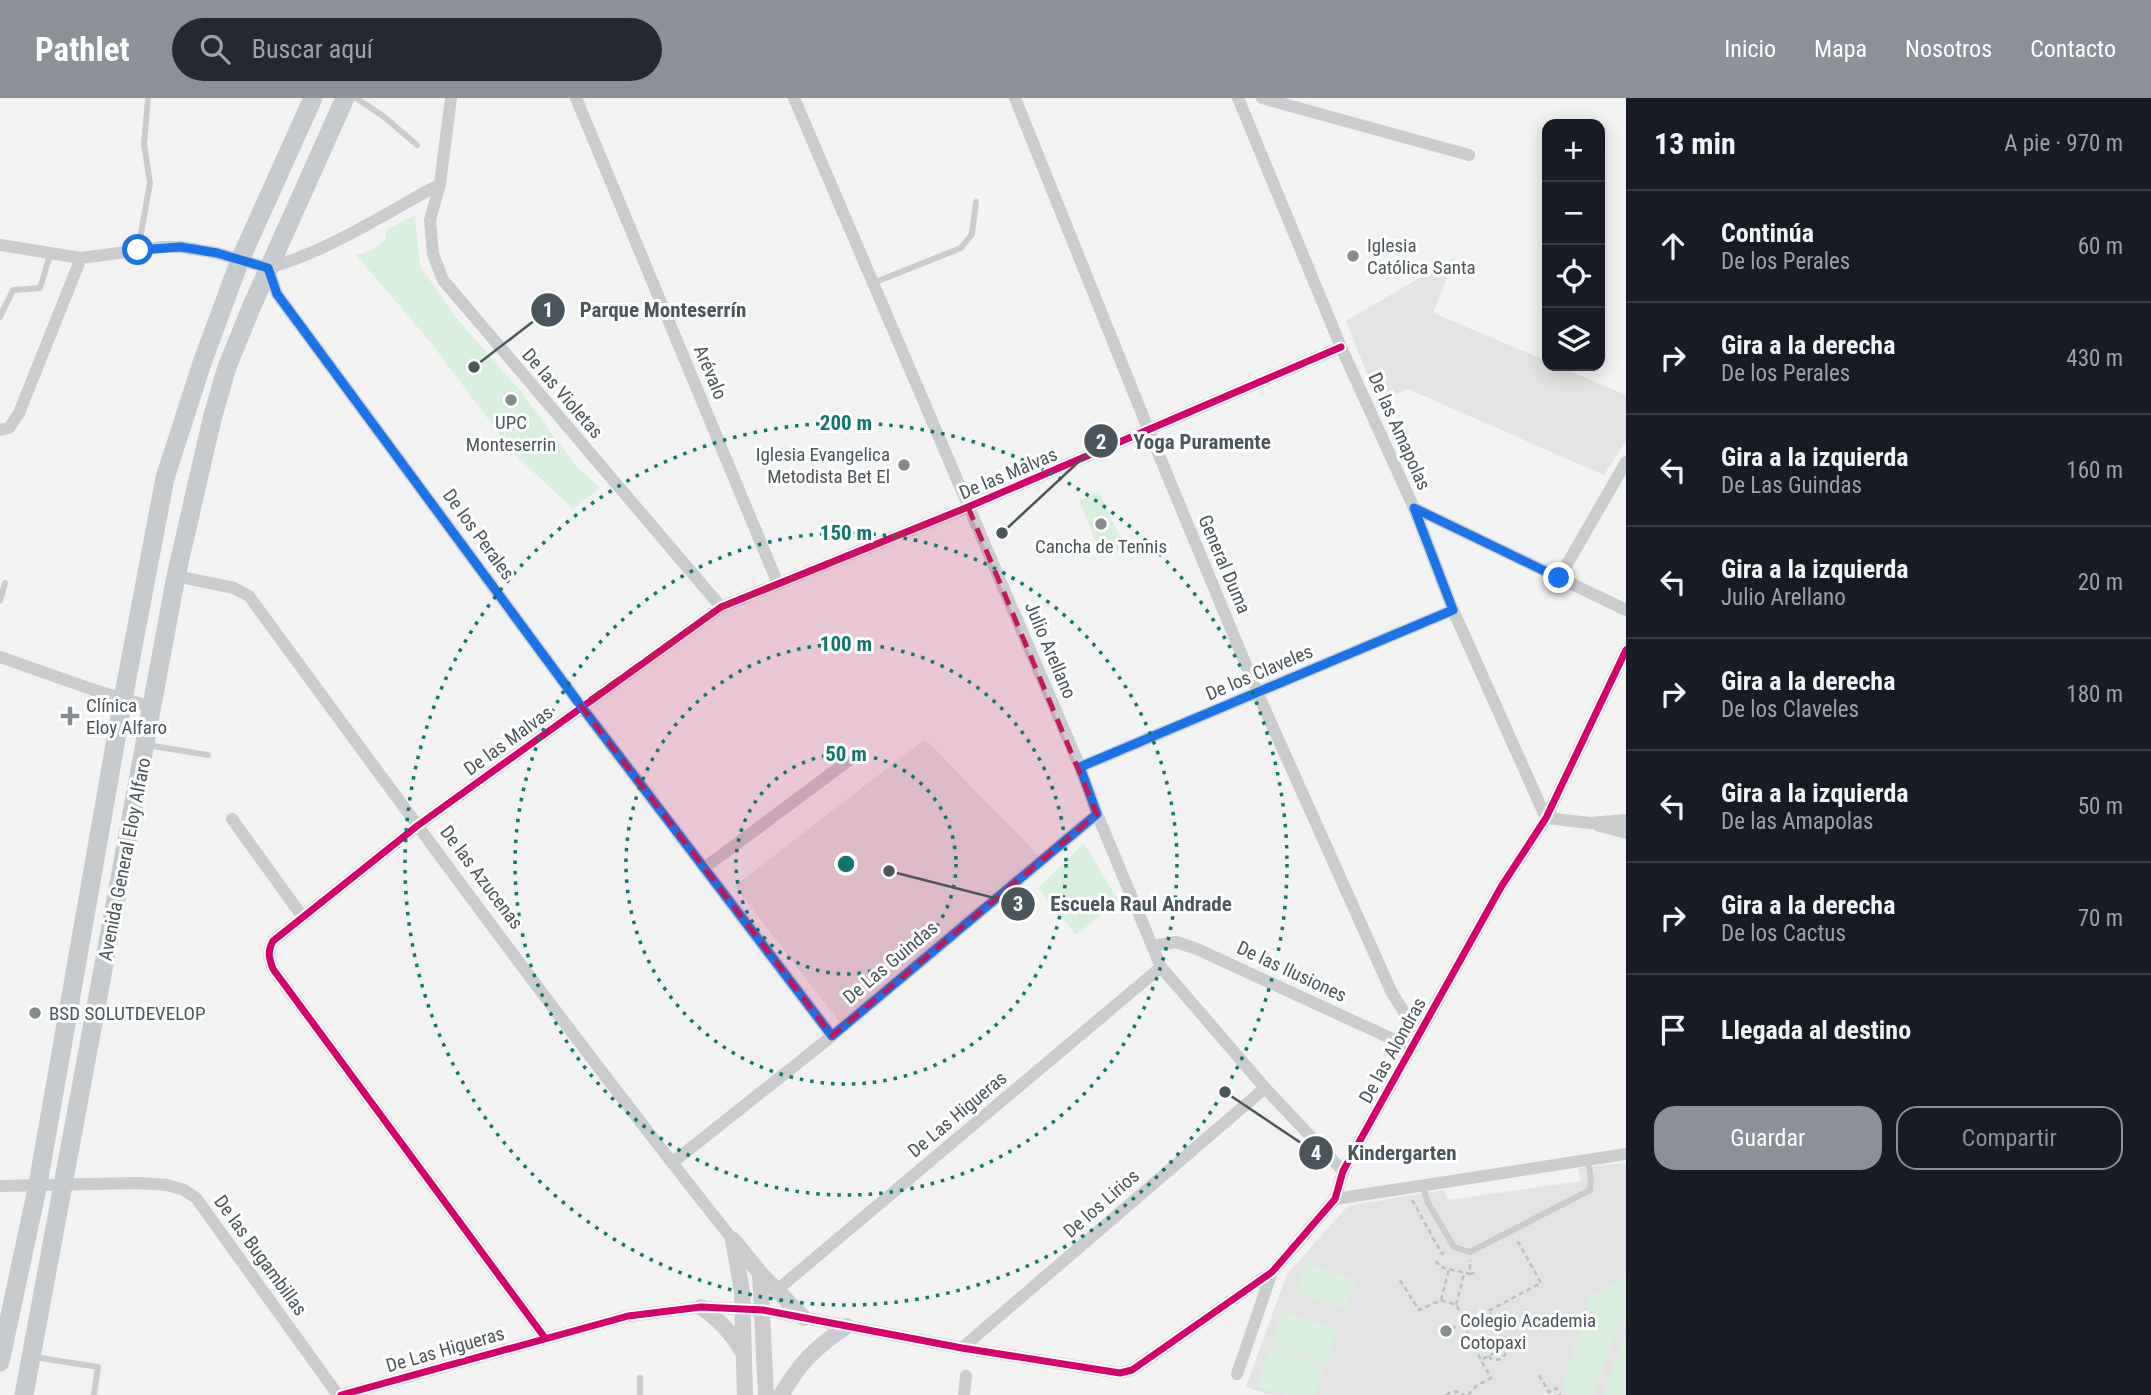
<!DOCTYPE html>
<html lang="es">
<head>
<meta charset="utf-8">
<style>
  :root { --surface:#171b24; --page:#242831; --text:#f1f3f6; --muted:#9ea1a6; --line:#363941; --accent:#8c9099 }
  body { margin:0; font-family:"Roboto Condensed",sans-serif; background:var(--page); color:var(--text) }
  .controls { position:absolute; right:21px; top:21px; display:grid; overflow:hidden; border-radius:14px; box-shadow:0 4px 18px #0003 }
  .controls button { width:63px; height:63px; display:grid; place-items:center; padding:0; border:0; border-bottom:2px solid var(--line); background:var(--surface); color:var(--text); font:35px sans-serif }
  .stop { position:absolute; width:21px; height:21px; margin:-16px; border:5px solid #1a73e8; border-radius:50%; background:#fff }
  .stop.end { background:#1a73e8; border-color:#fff; box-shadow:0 2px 7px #0008 }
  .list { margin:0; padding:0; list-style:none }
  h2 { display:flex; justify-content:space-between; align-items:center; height:91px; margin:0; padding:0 28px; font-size:30px }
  h2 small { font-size:23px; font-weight:400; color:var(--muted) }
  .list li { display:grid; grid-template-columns:46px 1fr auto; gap:21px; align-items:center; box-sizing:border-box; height:112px; padding:0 28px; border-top:2px solid var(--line) }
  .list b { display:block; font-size:26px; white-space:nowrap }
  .list p { margin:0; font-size:23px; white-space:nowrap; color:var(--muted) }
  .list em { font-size:23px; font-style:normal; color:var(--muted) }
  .actions { display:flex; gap:14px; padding:21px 28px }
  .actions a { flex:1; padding:16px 0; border:2px solid var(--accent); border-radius:21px; text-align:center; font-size:24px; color:var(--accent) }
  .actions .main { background:var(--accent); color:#fff }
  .icon { flex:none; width:38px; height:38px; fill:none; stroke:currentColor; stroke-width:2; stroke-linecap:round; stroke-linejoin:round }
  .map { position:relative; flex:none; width:1626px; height:1297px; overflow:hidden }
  header { display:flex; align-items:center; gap:42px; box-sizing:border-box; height:98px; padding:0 35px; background:var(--accent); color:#fff }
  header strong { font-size:33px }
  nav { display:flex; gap:38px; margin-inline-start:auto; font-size:24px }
  .search { width:490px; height:63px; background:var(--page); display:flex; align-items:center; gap:18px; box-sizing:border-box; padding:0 24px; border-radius:38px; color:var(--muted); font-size:26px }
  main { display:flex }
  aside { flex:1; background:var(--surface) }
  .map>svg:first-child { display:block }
  .education { fill:#e4e3e3 }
  .green { fill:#d9efde }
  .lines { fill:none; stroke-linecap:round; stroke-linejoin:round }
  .path { stroke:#bac3bf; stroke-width:2.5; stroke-dasharray:5 3.5; stroke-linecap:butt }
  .service { stroke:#cacccd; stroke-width:6 }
  .minor { stroke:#cacccd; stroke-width:12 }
  .tertiary { stroke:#cacccd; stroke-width:16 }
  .primary { stroke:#c8cbcd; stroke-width:19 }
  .cycleway-casing { stroke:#fff; stroke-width:11 }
  .cycleway { stroke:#d6006c; stroke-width:7 }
  .route { stroke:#1a73e8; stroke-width:9 }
  .marked { fill:#c2185b; fill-opacity:0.2; stroke:#c2185b; stroke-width:5; stroke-dasharray:14 9; stroke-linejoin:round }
  .ring { fill:none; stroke:#0f766e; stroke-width:3.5; stroke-dasharray:3.5 7 }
  .poi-dot { fill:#858d90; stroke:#fff; stroke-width:2.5 }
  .labels { text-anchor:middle; stroke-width:6; stroke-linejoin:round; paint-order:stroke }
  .poi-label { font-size:19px; fill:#4a565c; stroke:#fff; text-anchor:start }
  .street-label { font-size:19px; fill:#4a565c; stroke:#fff }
  .centre { fill:#0f766e; stroke:#fff; stroke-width:3.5 }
  .ring-label { font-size:21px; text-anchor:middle; font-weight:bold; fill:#0f766e; stroke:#fff; stroke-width:6; stroke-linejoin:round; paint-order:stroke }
  .leader { fill:none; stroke:#4a565c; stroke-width:2.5 }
  .callout-dot { fill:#4a565c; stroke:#fff; stroke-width:2.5 }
  .mark-label { font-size:21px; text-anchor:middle; font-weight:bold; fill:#fff }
  .callout-label { font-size:21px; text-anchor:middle; font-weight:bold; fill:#4a565c; stroke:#fff; stroke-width:6; stroke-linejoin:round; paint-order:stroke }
</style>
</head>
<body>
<header>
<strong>Pathlet</strong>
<div class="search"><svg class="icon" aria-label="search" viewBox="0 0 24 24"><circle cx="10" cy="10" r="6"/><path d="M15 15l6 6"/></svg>Buscar aquí</div>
<nav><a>Inicio</a><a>Mapa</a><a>Nosotros</a><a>Contacto</a></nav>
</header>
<main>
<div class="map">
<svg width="1626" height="1297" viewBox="0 0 1626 1297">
  <rect width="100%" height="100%" fill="#f2f2f2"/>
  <path class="education" d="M 1455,159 L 1433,215 L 1547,263 L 1547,268 L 1557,268 L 1626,297 L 1626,343 L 1604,377 L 1408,291 L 1378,304 L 1346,223 Z
    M 925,641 L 1039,758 L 846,933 L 735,788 Z
    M 1626,1065 L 1626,1297 L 1270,1297 L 1246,1289 L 1287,1176 L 1348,1108 L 1444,1092 L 1448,1102 L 1581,1083 L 1578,1070 Z"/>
  <path class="green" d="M 415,117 L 420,168 L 458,222 L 520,292 L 576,368 L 600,390 L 573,411 L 515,357 L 431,245 L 356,157 L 370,153 L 385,142 L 386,132 Z
    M 1099,394 L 1124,448 L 1103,460 L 1079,403 Z
    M 1084,745 L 1118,802 L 1076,837 L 1038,790 Z
    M 1305,1166 L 1356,1182 L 1346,1211 L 1296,1195 Z
    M 1626,1179 L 1626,1225 L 1619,1223 L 1594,1297 L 1567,1297 L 1563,1287 L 1590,1198 Z
    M 1282,1214 L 1337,1232 L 1326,1266 L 1271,1248 Z
    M 1622,1242 L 1626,1243 L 1626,1297 L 1604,1297 Z
    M 1269,1250 L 1325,1269 L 1316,1297 L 1285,1297 L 1257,1288 Z"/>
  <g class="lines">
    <path class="path" d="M 1412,1102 L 1442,1156 L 1446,1153
      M 1436,1163 L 1440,1169 L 1470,1176 L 1470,1162
      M 1470,1176 L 1476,1174
      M 1400,1182 L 1419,1212 L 1441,1202 L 1449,1171
      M 1441,1202 L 1456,1207 L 1466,1223
      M 1456,1207 L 1464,1176
      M 1463,1226 L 1481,1262 L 1507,1248 L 1489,1213
      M 1451,1228 L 1456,1230 L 1541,1185 L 1517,1142
      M 1489,1258 L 1491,1261 L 1499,1262 L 1505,1257 L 1505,1250
      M 1539,1277 L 1549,1294 L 1556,1290 L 1560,1297
      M 1446,1297 C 1452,1293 1458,1292 1464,1297
      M 1468,1297 L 1476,1288 L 1491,1280 L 1481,1262"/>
    <path class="service" d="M 356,0 L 383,18 L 417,47
      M 138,152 L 150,85 L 144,46 L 148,0
      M 873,185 L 961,150 L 972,136 L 976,104
      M 0,219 L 13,192 L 40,190 L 50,157
      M 0,503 L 5,485
      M 147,647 L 208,657
      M 1422,1087 L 1428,1105 L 1454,1149 L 1470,1154 L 1590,1092 L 1591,1080 L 1588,1062
      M 34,1259 L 98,1269 L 94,1297
      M 640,1280 L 640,1297"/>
    <path class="minor" d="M 451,0 L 440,86 L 430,122 L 433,156 L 443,182 L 721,509
      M 576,0 L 778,486
      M 794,0 L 1080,669 L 1097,716 L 1161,869 L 1265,990 L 1343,1073
      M 1015,0 L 1149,333 L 1258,596 L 1392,895 L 1419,937
      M 1238,0 L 1341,249 L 1414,410 L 1453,512 L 1546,720
      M 1262,0 L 1469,57
      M 0,147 L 81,160 L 163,149 L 181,149 L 217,155 L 268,170
      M 268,170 L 277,196 L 581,608 L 832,938
      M 268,170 C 329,153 384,116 440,86
      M 0,332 L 9,330 L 19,315 L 81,160
      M 1414,410 L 1626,512
      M 176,478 L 234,490 L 249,498 C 408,715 566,932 733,1142
      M 1559,480 L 1626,364
      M 0,559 L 94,592 L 152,609
      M 1080,669 L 1453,512
      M 1546,720 L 1590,725 L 1626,722
      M 232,721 L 302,818
      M 1597,727 L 1626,735
      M 704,770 L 848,663
      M 1152,848 L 1176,844 L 1197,851 L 1412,950
      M 672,1065 L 832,938 L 1097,716
      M 0,1088 L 138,1085 L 167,1087 L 184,1092 L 196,1100 L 338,1297
      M 1335,1101 L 1626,1056
      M 777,1192 L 1161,869
      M 545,1240 L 273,871 C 269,860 267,854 273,843 L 417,728 L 721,509 L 968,409 L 1341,249
      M 962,1250 L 1265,990
      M 1237,1276 L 1272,1174
      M 341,1297 L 628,1218 L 701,1209 L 763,1212 L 962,1250 L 1120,1275 L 1132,1272 L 1272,1174 L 1335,1101 L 1343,1073 L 1501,789 L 1546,720 L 1626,552
      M 964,1297 L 966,1278"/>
    <path class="tertiary" d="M 733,1142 L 742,1193 L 745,1297
      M 735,1144 L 760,1175 L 804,1220
      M 760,1175 L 766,1297
      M 701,1209 C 719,1222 731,1234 742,1253
      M 781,1297 C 801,1263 815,1250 847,1228"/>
    <path class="primary" d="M 0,1264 L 38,1086 L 123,601 L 165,380 L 202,265 L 240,162 L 313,0
      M 24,1297 L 176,478 L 212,321 L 227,269 L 251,210 L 345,0"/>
    <g class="cycleway-casing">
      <path id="cycleway" d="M 545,1240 L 273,871 C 269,860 267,854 273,843 L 417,728 L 721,509 L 968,409 L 1341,249
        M 341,1297 L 628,1218 L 701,1209 L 763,1212 L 962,1250 L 1120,1275 L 1132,1272 L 1272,1174 L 1335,1101 L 1343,1073 L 1501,789 L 1546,720 L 1626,552"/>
    </g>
    <use href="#cycleway" class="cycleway"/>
  </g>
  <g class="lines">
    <path class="route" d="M 138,152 L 181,149 L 217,155 L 268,170 L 277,196 L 581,608 L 832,938 L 1097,716 L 1080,669 L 1453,512 L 1414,410 L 1559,480"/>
  </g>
  <path class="marked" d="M 968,409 L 1097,716 L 832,938 L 581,608 L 721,509 Z"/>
  <g class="ring">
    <circle cx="846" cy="766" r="110"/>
    <circle cx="846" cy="766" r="220"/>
    <circle cx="846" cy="766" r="331"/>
    <circle cx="846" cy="766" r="441"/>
  </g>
  <g class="poi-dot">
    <circle cx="1353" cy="158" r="7"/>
    <circle cx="511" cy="302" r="7"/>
    <circle cx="904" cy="367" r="7"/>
    <circle cx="1101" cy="426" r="7"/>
    <path d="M66.5 607.5h7v7h7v7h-7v7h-7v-7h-7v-7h7z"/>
    <circle cx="35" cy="915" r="7"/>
    <circle cx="1446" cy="1233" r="7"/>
  </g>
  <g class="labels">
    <g class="poi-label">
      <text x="1367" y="154">Iglesia<tspan x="1367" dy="22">Católica Santa</tspan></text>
      <text x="511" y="331" text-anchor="middle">UPC<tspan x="511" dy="22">Monteserrin</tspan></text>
      <text x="890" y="363" text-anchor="end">Iglesia Evangelica<tspan x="890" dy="22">Metodista Bet El</tspan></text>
      <text x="1101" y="455" text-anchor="middle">Cancha de Tennis</text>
      <text x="86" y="614">Clínica<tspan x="86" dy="22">Eloy Alfaro</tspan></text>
      <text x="49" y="922">BSD SOLUTDEVELOP</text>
      <text x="1460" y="1229">Colegio Academia<tspan x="1460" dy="22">Cotopaxi</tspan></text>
    </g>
    <g class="street-label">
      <text transform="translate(711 274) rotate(67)" y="7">Arévalo</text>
      <text transform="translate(563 295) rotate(49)" y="7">De las Violetas</text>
      <text transform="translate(1400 333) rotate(66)" y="7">De las Amapolas</text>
      <text transform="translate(1008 375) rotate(-23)" y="7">De las Malvas</text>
      <text transform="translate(479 436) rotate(54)" y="7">De los Perales</text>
      <text transform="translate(1225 466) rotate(67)" y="7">General Duma</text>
      <text transform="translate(1051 552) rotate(67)" y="7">Julio Arellano</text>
      <text transform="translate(1259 574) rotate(-23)" y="7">De los Claveles</text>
      <text transform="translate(508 642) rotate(-36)" y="7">De las Malvas</text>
      <text transform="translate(124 761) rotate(-79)" y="7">Avenida General Eloy Alfaro</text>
      <text transform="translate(482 779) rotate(53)" y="7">De las Azucenas</text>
      <text transform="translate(890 864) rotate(-40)" y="7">De Las Guindas</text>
      <text transform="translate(1292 873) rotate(25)" y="7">De las Ilusiones</text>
      <text transform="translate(1392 952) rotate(-61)" y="7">De las Alondras</text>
      <text transform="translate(957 1016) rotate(-40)" y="7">De Las Higueras</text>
      <text transform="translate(1101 1105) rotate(-41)" y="7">De los Lirios</text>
      <text transform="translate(261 1157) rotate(54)" y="7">De las Bugambillas</text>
      <text transform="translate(445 1251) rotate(-16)" y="7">De Las Higueras</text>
    </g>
  </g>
  <circle cx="846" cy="766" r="10" class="centre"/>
  <g class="ring-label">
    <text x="846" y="332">200 m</text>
    <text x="846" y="442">150 m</text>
    <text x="846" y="553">100 m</text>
    <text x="846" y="663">50 m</text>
  </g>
  <path class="leader" d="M474 269L548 212M1002 435L1101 343M889 773L1018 806M1225 994L1316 1055"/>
  <g class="callout-dot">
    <circle cx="474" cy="269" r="7"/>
    <circle cx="1002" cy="435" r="7"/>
    <circle cx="889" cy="773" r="7"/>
    <circle cx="1225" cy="994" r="7"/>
    <circle cx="548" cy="212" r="18"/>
    <circle cx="1101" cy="343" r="18"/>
    <circle cx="1018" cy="806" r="18"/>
    <circle cx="1316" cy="1055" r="18"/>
  </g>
  <g class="mark-label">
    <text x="548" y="219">1</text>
    <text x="1101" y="351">2</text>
    <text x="1018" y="813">3</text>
    <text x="1316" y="1062">4</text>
  </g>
  <g class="callout-label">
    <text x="663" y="219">Parque Monteserrín</text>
    <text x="1202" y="351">Yoga Puramente</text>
    <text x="1141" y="813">Escuela Raul Andrade</text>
    <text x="1402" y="1062">Kindergarten</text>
  </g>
</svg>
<div class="controls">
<button>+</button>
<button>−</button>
<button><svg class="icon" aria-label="locate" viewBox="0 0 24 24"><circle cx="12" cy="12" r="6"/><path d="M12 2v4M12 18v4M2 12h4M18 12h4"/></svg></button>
<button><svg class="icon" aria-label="layers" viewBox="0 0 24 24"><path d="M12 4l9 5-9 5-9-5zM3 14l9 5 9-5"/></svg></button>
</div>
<div class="stop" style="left:138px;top:152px"></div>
<div class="stop end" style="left:1559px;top:480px"></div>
</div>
<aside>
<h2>13 min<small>A pie · 970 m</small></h2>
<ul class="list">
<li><svg class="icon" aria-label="ahead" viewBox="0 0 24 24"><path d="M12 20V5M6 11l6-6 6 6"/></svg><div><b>Continúa</b><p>De los Perales</p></div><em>60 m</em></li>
<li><svg class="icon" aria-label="right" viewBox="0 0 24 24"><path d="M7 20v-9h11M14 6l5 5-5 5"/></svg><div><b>Gira a la derecha</b><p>De los Perales</p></div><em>430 m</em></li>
<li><svg class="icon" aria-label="left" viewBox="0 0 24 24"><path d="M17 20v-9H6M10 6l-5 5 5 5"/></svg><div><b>Gira a la izquierda</b><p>De Las Guindas</p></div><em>160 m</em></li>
<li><svg class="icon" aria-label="left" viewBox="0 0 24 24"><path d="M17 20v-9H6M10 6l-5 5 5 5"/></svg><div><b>Gira a la izquierda</b><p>Julio Arellano</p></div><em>20 m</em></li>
<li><svg class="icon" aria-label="right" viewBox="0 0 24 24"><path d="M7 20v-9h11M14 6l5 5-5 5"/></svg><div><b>Gira a la derecha</b><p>De los Claveles</p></div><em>180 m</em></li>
<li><svg class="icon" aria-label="left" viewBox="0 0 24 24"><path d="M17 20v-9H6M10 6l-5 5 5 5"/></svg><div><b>Gira a la izquierda</b><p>De las Amapolas</p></div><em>50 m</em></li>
<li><svg class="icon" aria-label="right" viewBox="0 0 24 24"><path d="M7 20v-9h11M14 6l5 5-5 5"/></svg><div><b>Gira a la derecha</b><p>De los Cactus</p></div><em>70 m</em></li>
<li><svg class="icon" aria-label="arrive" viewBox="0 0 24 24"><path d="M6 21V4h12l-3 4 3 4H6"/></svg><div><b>Llegada al destino</b></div></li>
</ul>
<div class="actions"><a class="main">Guardar</a><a>Compartir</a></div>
</aside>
</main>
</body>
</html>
